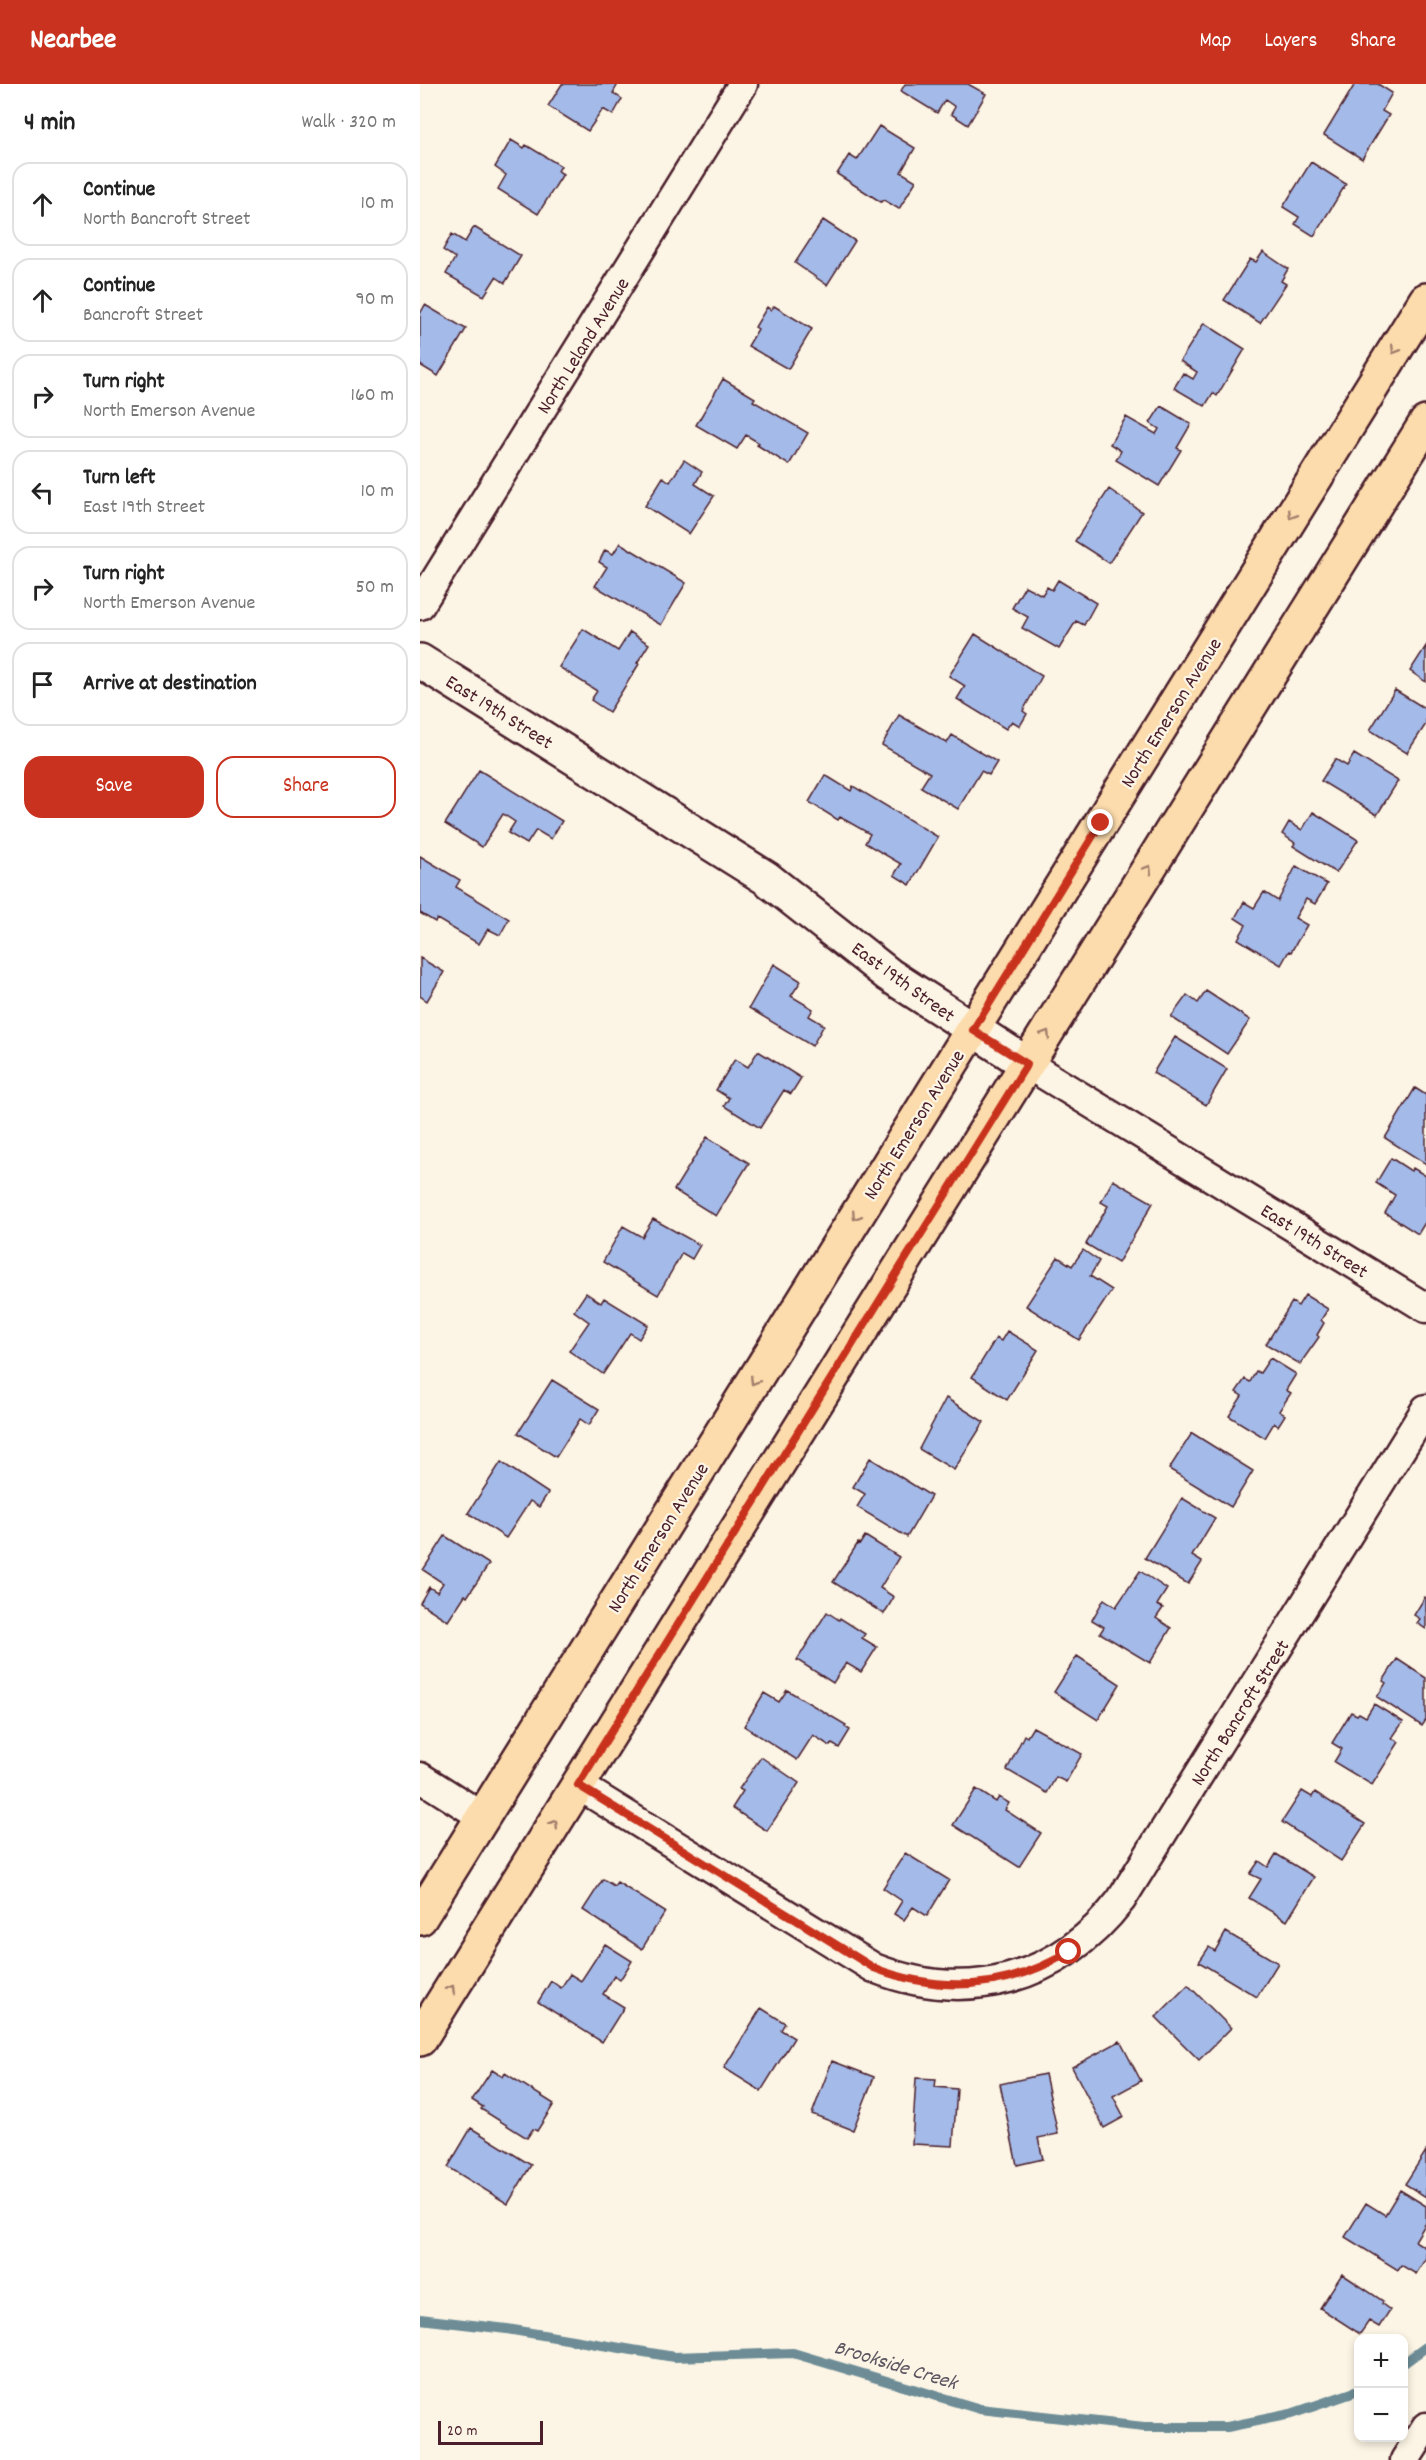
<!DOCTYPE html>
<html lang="en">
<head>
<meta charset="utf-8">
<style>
  :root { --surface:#fff; --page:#f6f6f6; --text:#222; --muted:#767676; --line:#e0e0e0; --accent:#c8321e }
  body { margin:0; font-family:Dekko,sans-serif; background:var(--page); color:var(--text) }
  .controls { position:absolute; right:18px; bottom:18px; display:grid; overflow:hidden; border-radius:12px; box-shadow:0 3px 9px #0003 }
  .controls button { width:54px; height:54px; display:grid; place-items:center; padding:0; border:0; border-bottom:2px solid var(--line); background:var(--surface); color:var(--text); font:30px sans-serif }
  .scale { position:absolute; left:18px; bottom:15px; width:105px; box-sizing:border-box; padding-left:6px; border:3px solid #4a1f2b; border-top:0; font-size:16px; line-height:21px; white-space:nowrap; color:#4a1f2b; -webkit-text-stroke:4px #fcf5e5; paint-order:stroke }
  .stop { position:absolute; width:18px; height:18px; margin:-14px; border:4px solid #c8321e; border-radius:50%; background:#fff }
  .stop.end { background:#c8321e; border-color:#fff; box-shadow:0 2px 6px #0008 }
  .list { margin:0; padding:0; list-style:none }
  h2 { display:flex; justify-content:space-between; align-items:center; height:78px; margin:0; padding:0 24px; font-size:26px }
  h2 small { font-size:20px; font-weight:400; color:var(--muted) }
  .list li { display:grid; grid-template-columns:39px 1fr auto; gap:18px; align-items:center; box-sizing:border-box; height:84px; margin:0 12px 12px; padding:0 12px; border:2px solid var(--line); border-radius:18px }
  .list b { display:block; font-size:22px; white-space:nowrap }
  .list p { margin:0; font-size:20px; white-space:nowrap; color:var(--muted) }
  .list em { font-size:20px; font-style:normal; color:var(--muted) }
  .actions { display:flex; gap:12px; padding:18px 24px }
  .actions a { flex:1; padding:14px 0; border:2px solid var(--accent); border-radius:18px; text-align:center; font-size:21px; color:var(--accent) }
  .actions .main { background:var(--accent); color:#fff }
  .icon { flex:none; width:33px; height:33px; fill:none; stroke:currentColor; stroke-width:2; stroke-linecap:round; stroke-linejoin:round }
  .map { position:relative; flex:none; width:1006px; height:2376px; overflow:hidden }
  header { display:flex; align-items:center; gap:36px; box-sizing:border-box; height:84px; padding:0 30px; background:var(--accent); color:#fff }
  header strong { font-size:28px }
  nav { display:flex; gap:33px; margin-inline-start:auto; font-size:21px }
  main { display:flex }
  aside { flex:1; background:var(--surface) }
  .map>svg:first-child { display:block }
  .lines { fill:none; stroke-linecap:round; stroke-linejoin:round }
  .stream { stroke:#6d8c96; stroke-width:10 }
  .building { fill:#a4bae8; stroke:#4a1f2b; stroke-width:1.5 }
  .minor-casing { stroke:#4a1f2b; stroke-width:33 }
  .tertiary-casing { stroke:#4a1f2b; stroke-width:38 }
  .primary-casing { stroke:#4a1f2b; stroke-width:38 }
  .minor { stroke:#fcf5e5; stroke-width:28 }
  .tertiary { stroke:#fcf5e5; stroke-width:33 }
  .primary { stroke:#fcdcac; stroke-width:33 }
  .oneway { stroke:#a37e6c }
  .route { stroke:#c8321e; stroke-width:8 }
  .labels { text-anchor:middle; stroke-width:4.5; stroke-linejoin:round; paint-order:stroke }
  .street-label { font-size:20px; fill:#4a1f2b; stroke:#fcf5e5 }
  .water-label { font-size:21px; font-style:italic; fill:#5b5561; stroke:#fcf5e5 }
</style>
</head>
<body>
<header>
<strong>Nearbee</strong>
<nav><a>Map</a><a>Layers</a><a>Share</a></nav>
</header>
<main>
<aside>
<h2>4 min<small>Walk · 320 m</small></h2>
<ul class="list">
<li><svg class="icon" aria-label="ahead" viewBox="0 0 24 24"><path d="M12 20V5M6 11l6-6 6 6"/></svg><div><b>Continue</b><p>North Bancroft Street</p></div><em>10 m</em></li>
<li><svg class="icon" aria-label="ahead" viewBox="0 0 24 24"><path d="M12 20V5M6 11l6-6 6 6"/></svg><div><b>Continue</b><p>Bancroft Street</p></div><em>90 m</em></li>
<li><svg class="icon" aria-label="right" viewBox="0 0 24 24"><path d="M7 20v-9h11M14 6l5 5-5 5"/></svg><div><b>Turn right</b><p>North Emerson Avenue</p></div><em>160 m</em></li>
<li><svg class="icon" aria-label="left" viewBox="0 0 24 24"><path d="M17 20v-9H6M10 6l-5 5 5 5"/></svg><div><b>Turn left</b><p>East 19th Street</p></div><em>10 m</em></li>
<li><svg class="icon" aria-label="right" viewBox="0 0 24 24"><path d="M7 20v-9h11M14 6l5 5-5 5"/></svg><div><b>Turn right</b><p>North Emerson Avenue</p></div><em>50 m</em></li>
<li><svg class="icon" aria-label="arrive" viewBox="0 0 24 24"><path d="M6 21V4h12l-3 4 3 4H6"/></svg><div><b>Arrive at destination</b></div></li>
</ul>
<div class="actions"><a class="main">Save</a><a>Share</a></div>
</aside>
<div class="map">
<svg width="1006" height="2376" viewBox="0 0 1006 2376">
  <rect width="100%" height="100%" fill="#fcf5e5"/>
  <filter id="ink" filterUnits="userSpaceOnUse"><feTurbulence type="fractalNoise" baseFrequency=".0167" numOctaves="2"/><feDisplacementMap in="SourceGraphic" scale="12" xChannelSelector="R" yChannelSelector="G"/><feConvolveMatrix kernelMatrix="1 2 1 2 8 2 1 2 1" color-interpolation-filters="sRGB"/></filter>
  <g filter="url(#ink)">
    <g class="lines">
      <path class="stream" d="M 0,2235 L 87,2245 L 254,2273 L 373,2269 L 560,2325 L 724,2343 L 807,2343 L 871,2330 L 938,2307
        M 984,2279 L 1006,2263"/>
    </g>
    <path class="building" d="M 142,0 L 194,0 L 197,2 L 193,9 L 202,15 L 193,31 L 183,25 L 168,47 L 128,22 Z
      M 485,0 L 548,0 L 566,10 L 548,41 L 531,30 L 535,23 L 525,16 L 517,29 L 481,7 Z
      M 935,0 L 958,0 L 972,9 L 962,27 L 969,31 L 942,75 L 904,51 Z
      M 459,42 L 495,64 L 481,88 L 496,97 L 479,125 L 464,116 L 461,118 L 417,90 L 429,71 L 437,76 Z
      M 91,56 L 104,64 L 106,61 L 141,82 L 138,87 L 143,90 L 118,130 L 78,105 L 86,91 L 75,83 Z
      M 891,78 L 926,100 L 894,152 L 875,140 L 879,133 L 863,123 Z
      M 403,136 L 435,157 L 407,201 L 375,179 Z
      M 54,143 L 101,172 L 85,199 L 76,193 L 64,212 L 26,190 L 35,174 L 23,166 L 32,150 L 45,158 Z
      M 843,168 L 868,185 L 861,197 L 866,200 L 840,239 L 804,216 L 830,175 L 836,178 Z
      M 5,221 L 46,245 L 18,292 L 0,281 L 0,230 Z
      M 354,222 L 392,245 L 368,285 L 328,262 L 338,245 L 335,243 L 347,223 L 351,226 Z
      M 784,239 L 825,265 L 797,312 L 793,309 L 785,322 L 754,304 L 763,289 L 773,295 L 777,288 L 760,277 Z
      M 303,295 L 335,314 L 333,317 L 388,349 L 369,381 L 337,361 L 339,359 L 326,351 L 317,365 L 276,341 Z
      M 741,322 L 771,340 L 757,364 L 761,366 L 739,402 L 696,376 L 701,367 L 690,360 L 706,333 L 736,350 L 739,345 L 730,339 Z
      M 264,376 L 282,388 L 275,400 L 294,412 L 269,450 L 225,422 L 243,393 L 250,398 Z
      M 689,405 L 722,428 L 689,479 L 655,457 Z
      M 200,459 L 266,499 L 241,541 L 175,502 L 187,483 L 179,478 L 185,466 L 193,470 Z
      M 638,496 L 676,519 L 664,541 L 656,537 L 639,565 L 602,544 L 608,533 L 592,524 L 605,502 L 622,511 L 627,503 L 632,506 Z
      M 163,545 L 198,567 L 210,548 L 229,560 L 217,579 L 219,580 L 189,628 L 171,616 L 177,607 L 139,583 Z
      M 555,550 L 622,592 L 603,627 L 607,630 L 600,642 L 592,637 L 586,645 L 537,615 L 545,602 L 529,592 Z
      M 1006,562 L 1006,598 L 990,587 Z
      M 975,606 L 1006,625 L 1006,640 L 987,669 L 950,646 Z
      M 479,631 L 527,659 L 532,651 L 577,678 L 569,691 L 561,687 L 538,725 L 501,703 L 510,689 L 462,661 Z
      M 934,670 L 978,697 L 957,731 L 901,697 L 915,675 L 927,682 Z
      M 59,686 L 142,737 L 131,755 L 116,746 L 107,760 L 88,749 L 95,738 L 83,730 L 62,763 L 25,740 Z
      M 405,691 L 431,707 L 433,702 L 518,753 L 490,801 L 474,791 L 481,780 L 445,759 L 450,750 L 420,733 L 418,736 L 389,718 Z
      M 893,728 L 938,756 L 916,789 L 873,762 L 875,759 L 862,750 L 869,738 L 882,746 Z
      M 0,772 L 40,796 L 36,803 L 89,835 L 80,851 L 68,845 L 59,860 L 17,835 L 15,838 L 0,829 Z
      M 876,782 L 907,800 L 895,820 L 886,815 L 875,834 L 887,841 L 871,868 L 869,867 L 861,881 L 818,855 L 826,841 L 815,834 L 824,818 L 834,824 L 844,808 L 858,817 Z
      M 0,874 L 24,888 L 7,917 L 0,912 Z
      M 354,880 L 381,897 L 371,912 L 393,925 L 389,932 L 404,941 L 392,962 L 329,924 Z
      M 786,907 L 830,936 L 807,970 L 751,933 L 767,911 L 778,919 Z
      M 755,953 L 807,985 L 786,1021 L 733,989 Z
      M 338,967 L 381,994 L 371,1010 L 364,1006 L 340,1044 L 304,1022 L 309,1014 L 296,1006 L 315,975 L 328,983 Z
      M 995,1004 L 1006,1011 L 1006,1080 L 965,1054 Z
      M 287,1053 L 329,1079 L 296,1132 L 254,1106 Z
      M 971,1074 L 991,1087 L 993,1084 L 1006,1092 L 1006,1137 L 998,1150 L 965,1129 L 975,1111 L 956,1099 Z
      M 693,1096 L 733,1119 L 698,1179 L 666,1160 L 688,1122 L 681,1118 Z
      M 233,1135 L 280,1161 L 272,1175 L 262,1169 L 238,1211 L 183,1178 L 203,1142 L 222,1153 Z
      M 663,1166 L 679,1177 L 670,1192 L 692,1206 L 659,1256 L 606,1222 L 638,1173 L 652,1182 Z
      M 166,1209 L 181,1219 L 184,1214 L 228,1241 L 219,1255 L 210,1249 L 183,1290 L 149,1267 L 169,1238 L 154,1227 Z
      M 885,1211 L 908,1225 L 901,1236 L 904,1239 L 897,1251 L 899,1253 L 880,1280 L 846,1260 L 872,1218 L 878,1222 Z
      M 587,1247 L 618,1266 L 587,1316 L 552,1293 L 576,1254 L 581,1257 Z
      M 850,1274 L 876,1290 L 866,1306 L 871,1309 L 859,1327 L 865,1331 L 858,1342 L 854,1339 L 845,1354 L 809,1332 L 822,1312 L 816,1308 L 825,1295 L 830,1298 L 836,1287 L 840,1289 Z
      M 132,1296 L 179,1325 L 169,1341 L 160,1335 L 136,1373 L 98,1349 Z
      M 526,1314 L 564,1338 L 534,1386 L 499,1365 Z
      M 772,1349 L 833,1387 L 811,1423 L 749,1385 Z
      M 450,1374 L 511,1412 L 487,1453 L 437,1423 L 445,1410 L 433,1403 Z
      M 81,1378 L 128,1409 L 119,1423 L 110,1417 L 86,1454 L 48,1429 Z
      M 762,1414 L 795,1434 L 772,1472 L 782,1478 L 768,1500 L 725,1474 Z
      M 25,1452 L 69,1480 L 47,1513 L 45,1511 L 28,1537 L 0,1519 L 9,1503 L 17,1508 L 23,1499 L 3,1486 Z
      M 445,1452 L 479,1473 L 460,1504 L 474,1513 L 464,1530 L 413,1498 L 438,1459 L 440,1460 Z
      M 720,1487 L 747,1505 L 737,1521 L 743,1524 L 736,1534 L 751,1544 L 730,1579 L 680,1549 L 684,1543 L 672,1536 L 684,1515 L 696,1523 Z
      M 1005,1513 L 1006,1514 L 1006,1545 L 997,1539 L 1000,1535 L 994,1531 Z
      M 407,1528 L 419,1536 L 420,1534 L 445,1550 L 442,1554 L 457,1563 L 441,1588 L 426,1579 L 413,1599 L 377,1576 Z
      M 657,1572 L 700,1600 L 678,1636 L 634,1608 Z
      M 977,1575 L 1006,1594 L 1006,1636 L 1002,1642 L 957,1613 L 966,1599 L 963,1597 Z
      M 367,1606 L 426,1641 L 425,1643 L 430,1646 L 419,1664 L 412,1660 L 410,1662 L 393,1651 L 377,1676 L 324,1642 L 344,1609 L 359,1618 Z
      M 954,1620 L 983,1638 L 972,1654 L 979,1658 L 952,1701 L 914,1678 L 922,1665 L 912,1659 L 931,1628 L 937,1631 L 939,1629 L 946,1633 Z
      M 613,1643 L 662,1670 L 646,1698 L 636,1693 L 627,1709 L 587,1686 L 604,1651 L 607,1653 Z
      M 341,1673 L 379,1699 L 347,1747 L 312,1724 L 323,1707 L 319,1705 Z
      M 556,1705 L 576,1718 L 579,1713 L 589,1719 L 585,1726 L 621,1749 L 599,1783 L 533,1741 Z
      M 882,1707 L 892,1713 L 895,1708 L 945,1740 L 921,1777 L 862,1738 Z
      M 485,1769 L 529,1796 L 507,1832 L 493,1823 L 484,1836 L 474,1830 L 482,1817 L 463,1804 Z
      M 856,1770 L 894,1793 L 867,1837 L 829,1814 L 841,1795 L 830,1790 L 839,1777 L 848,1783 Z
      M 183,1795 L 194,1802 L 197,1798 L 245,1828 L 222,1865 L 163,1826 Z
      M 806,1848 L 858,1879 L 837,1913 L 779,1878 L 789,1863 L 795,1867 Z
      M 185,1860 L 212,1877 L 200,1896 L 194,1892 L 183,1910 L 204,1923 L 182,1958 L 118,1918 L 131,1897 L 141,1904 L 150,1890 L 161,1897 Z
      M 768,1901 L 811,1944 L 779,1976 L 736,1933 Z
      M 341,1924 L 365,1939 L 361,1946 L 374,1954 L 341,2007 L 304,1984 Z
      M 700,1957 L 721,1997 L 693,2012 L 704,2033 L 684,2044 L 652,1983 Z
      M 412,1977 L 454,1993 L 433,2046 L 392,2030 Z
      M 72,1986 L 83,1993 L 85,1989 L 134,2020 L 117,2047 L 113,2045 L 107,2054 L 61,2025 L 63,2023 L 52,2016 Z
      M 625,1990 L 638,2050 L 618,2054 L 623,2075 L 597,2081 L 580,2000 Z
      M 496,1994 L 516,1995 L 515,2003 L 537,2005 L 533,2062 L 492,2060 Z
      M 51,2044 L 111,2081 L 88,2120 L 28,2083 Z
      M 1006,2067 L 1006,2113 L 985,2100 Z
      M 980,2106 L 1006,2122 L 1006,2139 L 995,2157 L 1006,2164 L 1006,2174 L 996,2190 L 981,2181 L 978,2186 L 925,2153 L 946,2119 L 965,2131 Z
      M 922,2190 L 963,2217 L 962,2220 L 970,2226 L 959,2243 L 949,2237 L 940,2250 L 900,2224 Z"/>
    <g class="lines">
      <g class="minor-casing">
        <path id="minor" d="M 0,521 L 323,0
          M 607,980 L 1006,1224
          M 0,1693 L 63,1733
          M 158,1701 L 454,1884 C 548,1921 639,1896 701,1816 L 1006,1325
          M 985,2376 L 1006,2343"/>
      </g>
      <g class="tertiary-casing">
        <path id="tertiary" d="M 0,577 L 346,794 L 469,891 L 607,980"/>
      </g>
      <g class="primary-casing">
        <path id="primary" d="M 0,1834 L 1006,216
          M 0,1955 L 1006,339"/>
      </g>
      <use href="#minor" class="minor"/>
      <use href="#tertiary" class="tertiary"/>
      <use href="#primary" class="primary"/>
    </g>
    <defs><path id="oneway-chevron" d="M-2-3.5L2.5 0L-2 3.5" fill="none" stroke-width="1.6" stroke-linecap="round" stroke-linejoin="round" transform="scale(1.5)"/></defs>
    <g class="oneway">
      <use href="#oneway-chevron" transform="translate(975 266) rotate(122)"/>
      <use href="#oneway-chevron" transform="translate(872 431) rotate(122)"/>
      <use href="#oneway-chevron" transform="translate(728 785) rotate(-58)"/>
      <use href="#oneway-chevron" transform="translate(626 950) rotate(-58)"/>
      <use href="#oneway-chevron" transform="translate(436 1132) rotate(122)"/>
      <use href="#oneway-chevron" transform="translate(334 1297) rotate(122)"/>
      <use href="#oneway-chevron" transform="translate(134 1740) rotate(-58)"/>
      <use href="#oneway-chevron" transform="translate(31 1905) rotate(-58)"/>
    </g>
  </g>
  <g class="lines" filter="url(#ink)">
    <path class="route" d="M 649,1868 C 586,1906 522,1910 454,1884 L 158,1701 L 607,980 L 553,946 L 681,739"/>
  </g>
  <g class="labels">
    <g class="street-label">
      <text transform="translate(162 261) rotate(-58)" y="7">North Leland Avenue</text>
      <text transform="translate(80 627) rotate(32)" y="7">East 19th Street</text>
      <text transform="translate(750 628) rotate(-58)" y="7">North Emerson Avenue</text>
      <text transform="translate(484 897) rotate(36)" y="7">East 19th Street</text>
      <text transform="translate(493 1040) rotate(-58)" y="7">North Emerson Avenue</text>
      <text transform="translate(895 1156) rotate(32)" y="7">East 19th Street</text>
      <text transform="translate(237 1453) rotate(-58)" y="7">North Emerson Avenue</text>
      <text transform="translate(819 1628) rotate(-58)" y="7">North Bancroft Street</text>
    </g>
    <g class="water-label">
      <text transform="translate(476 2280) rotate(17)" y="7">Brookside Creek</text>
    </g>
  </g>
</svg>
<div class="controls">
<button>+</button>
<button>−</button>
</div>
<div class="scale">20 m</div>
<div class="stop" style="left:649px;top:1868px"></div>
<div class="stop end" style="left:681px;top:739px"></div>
</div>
</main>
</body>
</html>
